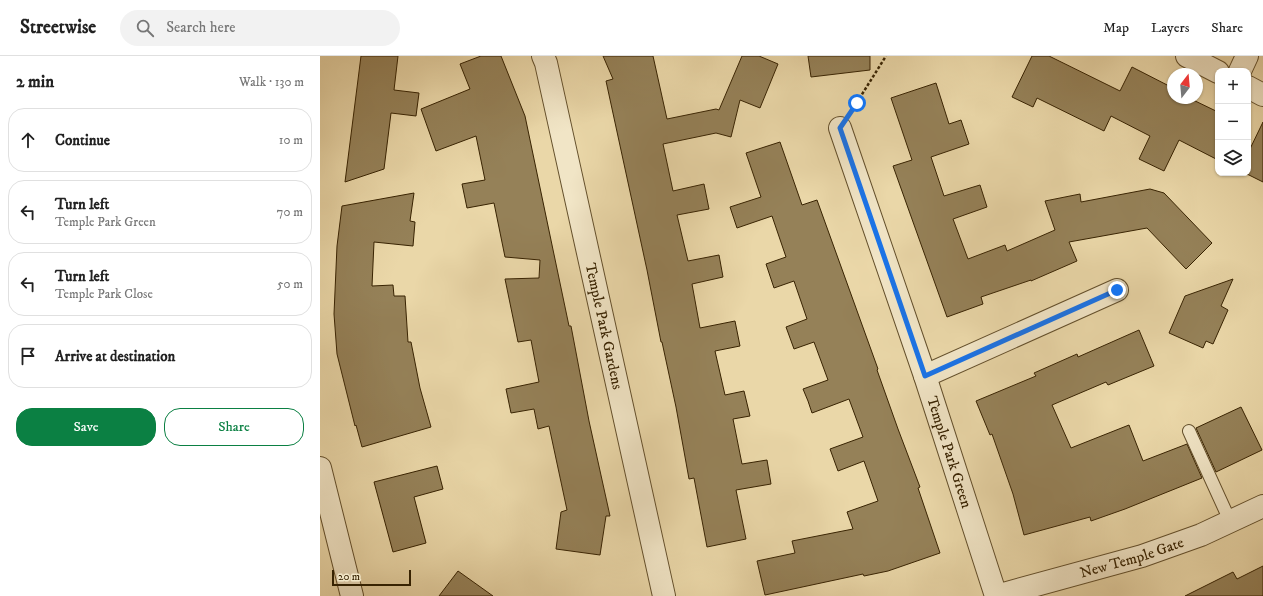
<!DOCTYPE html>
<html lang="en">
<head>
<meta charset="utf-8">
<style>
  :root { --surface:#fff; --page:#f2f2f2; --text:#222; --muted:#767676; --line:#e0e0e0; --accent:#0b8043 }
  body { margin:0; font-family:"IM FELL DW Pica",serif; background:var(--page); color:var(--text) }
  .controls { position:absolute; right:12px; top:12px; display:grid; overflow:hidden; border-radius:8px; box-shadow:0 1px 3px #0004 }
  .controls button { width:36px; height:36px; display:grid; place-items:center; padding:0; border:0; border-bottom:1px solid var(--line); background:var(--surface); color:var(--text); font:20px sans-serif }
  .compass { position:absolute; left:847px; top:12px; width:36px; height:36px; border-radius:50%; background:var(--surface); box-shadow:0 1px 3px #0004; rotate:16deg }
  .scale { position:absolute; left:12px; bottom:10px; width:79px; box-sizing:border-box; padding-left:4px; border:2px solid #382302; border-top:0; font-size:11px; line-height:14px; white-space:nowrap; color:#382302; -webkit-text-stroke:3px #f1e5c6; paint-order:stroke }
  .stop { position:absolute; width:12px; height:12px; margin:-9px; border:3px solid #1a73e8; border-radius:50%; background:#fff }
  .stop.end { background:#1a73e8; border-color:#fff; box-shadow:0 1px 4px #0008 }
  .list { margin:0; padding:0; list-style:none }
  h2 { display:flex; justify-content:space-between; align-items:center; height:52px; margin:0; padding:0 16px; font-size:17px }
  h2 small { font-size:13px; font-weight:400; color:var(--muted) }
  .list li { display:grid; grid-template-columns:26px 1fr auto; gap:12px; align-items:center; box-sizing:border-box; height:64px; margin:0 8px 8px; padding:0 8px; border:1px solid var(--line); border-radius:16px }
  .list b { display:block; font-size:15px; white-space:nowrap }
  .list p { margin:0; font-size:13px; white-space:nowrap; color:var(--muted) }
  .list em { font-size:13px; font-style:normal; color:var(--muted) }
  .actions { display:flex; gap:8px; padding:12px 16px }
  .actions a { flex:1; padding:9px 0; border:1px solid var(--accent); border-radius:16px; text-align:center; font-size:14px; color:var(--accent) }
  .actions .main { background:var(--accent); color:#fff }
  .icon { flex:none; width:22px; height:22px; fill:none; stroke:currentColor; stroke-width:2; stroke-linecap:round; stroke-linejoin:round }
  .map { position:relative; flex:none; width:943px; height:540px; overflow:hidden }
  header { display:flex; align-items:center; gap:24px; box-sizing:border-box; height:56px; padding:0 20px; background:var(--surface); border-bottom:1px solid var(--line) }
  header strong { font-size:19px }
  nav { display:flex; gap:22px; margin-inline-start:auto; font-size:14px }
  .search { width:280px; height:36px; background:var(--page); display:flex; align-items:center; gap:10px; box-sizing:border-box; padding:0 14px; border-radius:22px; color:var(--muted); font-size:15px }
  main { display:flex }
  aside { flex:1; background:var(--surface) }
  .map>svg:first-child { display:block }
  .building { fill:#958158; stroke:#382302 }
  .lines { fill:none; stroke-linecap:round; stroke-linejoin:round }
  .lane-casing { stroke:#64502c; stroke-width:14 }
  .street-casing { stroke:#64502c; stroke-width:24 }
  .path { stroke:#382302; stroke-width:2.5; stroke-dasharray:3 2; stroke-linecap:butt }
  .lane { stroke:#f1e5c6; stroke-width:12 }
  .street { stroke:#f1e5c6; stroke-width:22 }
  .route { stroke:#1a73e8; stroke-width:5 }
  .labels { text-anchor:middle; stroke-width:3.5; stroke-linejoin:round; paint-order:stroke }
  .street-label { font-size:15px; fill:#382302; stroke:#f1e5c6 }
</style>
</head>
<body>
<header>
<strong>Streetwise</strong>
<div class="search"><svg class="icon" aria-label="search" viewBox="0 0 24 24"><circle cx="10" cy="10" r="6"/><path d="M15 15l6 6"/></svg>Search here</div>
<nav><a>Map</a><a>Layers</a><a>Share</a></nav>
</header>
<main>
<aside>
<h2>2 min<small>Walk · 130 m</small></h2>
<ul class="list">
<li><svg class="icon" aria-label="ahead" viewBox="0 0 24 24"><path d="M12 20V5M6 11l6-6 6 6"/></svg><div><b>Continue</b></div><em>10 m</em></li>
<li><svg class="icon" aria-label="left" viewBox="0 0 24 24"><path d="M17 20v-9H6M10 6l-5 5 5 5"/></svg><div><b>Turn left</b><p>Temple Park Green</p></div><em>70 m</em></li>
<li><svg class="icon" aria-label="left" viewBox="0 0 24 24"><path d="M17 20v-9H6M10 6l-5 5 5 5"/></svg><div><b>Turn left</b><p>Temple Park Close</p></div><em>50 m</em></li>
<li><svg class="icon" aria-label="arrive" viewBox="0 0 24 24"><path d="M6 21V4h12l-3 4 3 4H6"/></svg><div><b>Arrive at destination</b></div></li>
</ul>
<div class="actions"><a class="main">Save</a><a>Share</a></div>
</aside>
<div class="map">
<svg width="943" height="540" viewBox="0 0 943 540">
  <rect width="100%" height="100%" fill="#ead7a8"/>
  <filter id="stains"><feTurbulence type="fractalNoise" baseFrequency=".005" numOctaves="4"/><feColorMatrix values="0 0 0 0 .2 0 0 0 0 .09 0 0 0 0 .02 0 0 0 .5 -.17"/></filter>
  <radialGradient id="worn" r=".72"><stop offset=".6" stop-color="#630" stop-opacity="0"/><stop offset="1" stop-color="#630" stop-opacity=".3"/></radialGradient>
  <path class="building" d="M 41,0 L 78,0 L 74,34 L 99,37 L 96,60 L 71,57 L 64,113 L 25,126 Z
    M 161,0 L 181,0 L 205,60 L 249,270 L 251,270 L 269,365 L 290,460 L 286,460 L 280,499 L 236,493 L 241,456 L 247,454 L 229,370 L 218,373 L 214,353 L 191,357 L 186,333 L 219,326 L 211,284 L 198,286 L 185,223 L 219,222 L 220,204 L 185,201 L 174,147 L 147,152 L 142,128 L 165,124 L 156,80 L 116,95 L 101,53 L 150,33 L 140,8 Z
    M 283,0 L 333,0 L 347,63 L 396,53 L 399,54 L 422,0 L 439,0 L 458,8 L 440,52 L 420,44 L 411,81 L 396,77 L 343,88 L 353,135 L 384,128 L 389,153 L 357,159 L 368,205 L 399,199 L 403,221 L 372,228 L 380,272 L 415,265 L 420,290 L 395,295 L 405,339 L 424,335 L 430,360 L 413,363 L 422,408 L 447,404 L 451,428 L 416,434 L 426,483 L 387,491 L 374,422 L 369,423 L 356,351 L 342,286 L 341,286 L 327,214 L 286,25 L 293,23 Z
    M 488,0 L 550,0 L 550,14 L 491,21 Z
    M 712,0 L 729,0 L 800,35 L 812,11 L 853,32 L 853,42 L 869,42 L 898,56 L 898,104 L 859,84 L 844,115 L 819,103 L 830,80 L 791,60 L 784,75 L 717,42 L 713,51 L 692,41 Z
    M 616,27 L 629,68 L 641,64 L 649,88 L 611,101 L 624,140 L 660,129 L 667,151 L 633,163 L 648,203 L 685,189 L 687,195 L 735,174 L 725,145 L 760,138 L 761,146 L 830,133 L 844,137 L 892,187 L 866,213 L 827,172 L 749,186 L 757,205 L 711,225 L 711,224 L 661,241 L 663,248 L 627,261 L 573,110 L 592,104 L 571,42 Z
    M 943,66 L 943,126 L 925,117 L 928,117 L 928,97 Z
    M 460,86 L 482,149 L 497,144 L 558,313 L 557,314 L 578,373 L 600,431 L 598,432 L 620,497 L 568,515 L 544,520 L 543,518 L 445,539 L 437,505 L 475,497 L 472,485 L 533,473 L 527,456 L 558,445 L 544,405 L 518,415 L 510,393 L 543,381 L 529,343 L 492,357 L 488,345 L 483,333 L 508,324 L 494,286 L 474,293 L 466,271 L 487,263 L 474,225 L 454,232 L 446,208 L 466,201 L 452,160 L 417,172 L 410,151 L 441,141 L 426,97 Z
    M 94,137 L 90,165 L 95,166 L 93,190 L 54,186 L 52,230 L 73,229 L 74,240 L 85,240 L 88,286 L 91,286 L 100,332 L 111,371 L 42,391 L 36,369 L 35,370 L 17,298 L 14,258 L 17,190 L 22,150 Z
    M 913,223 L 901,250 L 908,254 L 893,288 L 886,285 L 883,292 L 849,277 L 865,240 Z
    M 819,274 L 834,310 L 788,329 L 786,326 L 732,349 L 751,392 L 809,369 L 823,405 L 867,388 L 882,422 L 805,453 L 771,465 L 770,461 L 704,479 L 693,438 L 672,378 L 670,379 L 656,345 L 716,320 L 714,317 L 757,298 L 758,301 Z
    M 921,351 L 942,394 L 896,416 L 876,372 Z
    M 117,410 L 123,433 L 94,441 L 106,487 L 73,496 L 54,426 Z
    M 943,510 L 943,540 L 865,540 L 913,516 L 917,523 Z
    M 138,515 L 173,540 L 119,540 Z"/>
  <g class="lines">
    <g class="lane-casing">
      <path id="lane" d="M 869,375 L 910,465"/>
    </g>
    <g class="street-casing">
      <g id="street">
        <path id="s1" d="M 223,0 L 226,7 L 344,540"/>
        <path d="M 867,0 L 898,16"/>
        <path d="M 920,15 L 927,0"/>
        <path d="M 928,31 L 943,39"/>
        <path id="s2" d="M 520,72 L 605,320 L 676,540"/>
        <path d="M 605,320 L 797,234"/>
        <path d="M 0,412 L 32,540"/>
        <path id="s3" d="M 676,540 L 822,500 L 881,479 L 943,450"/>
      </g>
    </g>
    <path class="path" d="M 534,51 L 566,0"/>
    <use href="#lane" class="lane"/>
    <use href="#street" class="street"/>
  </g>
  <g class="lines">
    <path class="route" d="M 537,47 L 520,72 L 605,320 L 797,234"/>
  </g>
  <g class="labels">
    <g class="street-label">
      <text dy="5" stroke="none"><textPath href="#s1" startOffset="277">Temple Park Gardens</textPath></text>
      <text dy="5" stroke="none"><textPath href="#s2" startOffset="342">Temple Park Green</textPath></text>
      <text dy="5" stroke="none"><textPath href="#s3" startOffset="141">New Temple Gate</textPath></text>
    </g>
  </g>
  <rect width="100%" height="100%" filter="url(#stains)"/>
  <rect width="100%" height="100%" fill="url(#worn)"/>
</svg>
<div class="controls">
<button>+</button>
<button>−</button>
<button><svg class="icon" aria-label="layers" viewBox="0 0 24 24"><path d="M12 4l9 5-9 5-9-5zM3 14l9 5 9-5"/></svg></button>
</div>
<svg class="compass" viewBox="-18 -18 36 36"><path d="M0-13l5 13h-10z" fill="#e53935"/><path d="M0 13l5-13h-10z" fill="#767676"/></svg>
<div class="scale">20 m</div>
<div class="stop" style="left:537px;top:47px"></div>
<div class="stop end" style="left:797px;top:234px"></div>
</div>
</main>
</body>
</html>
